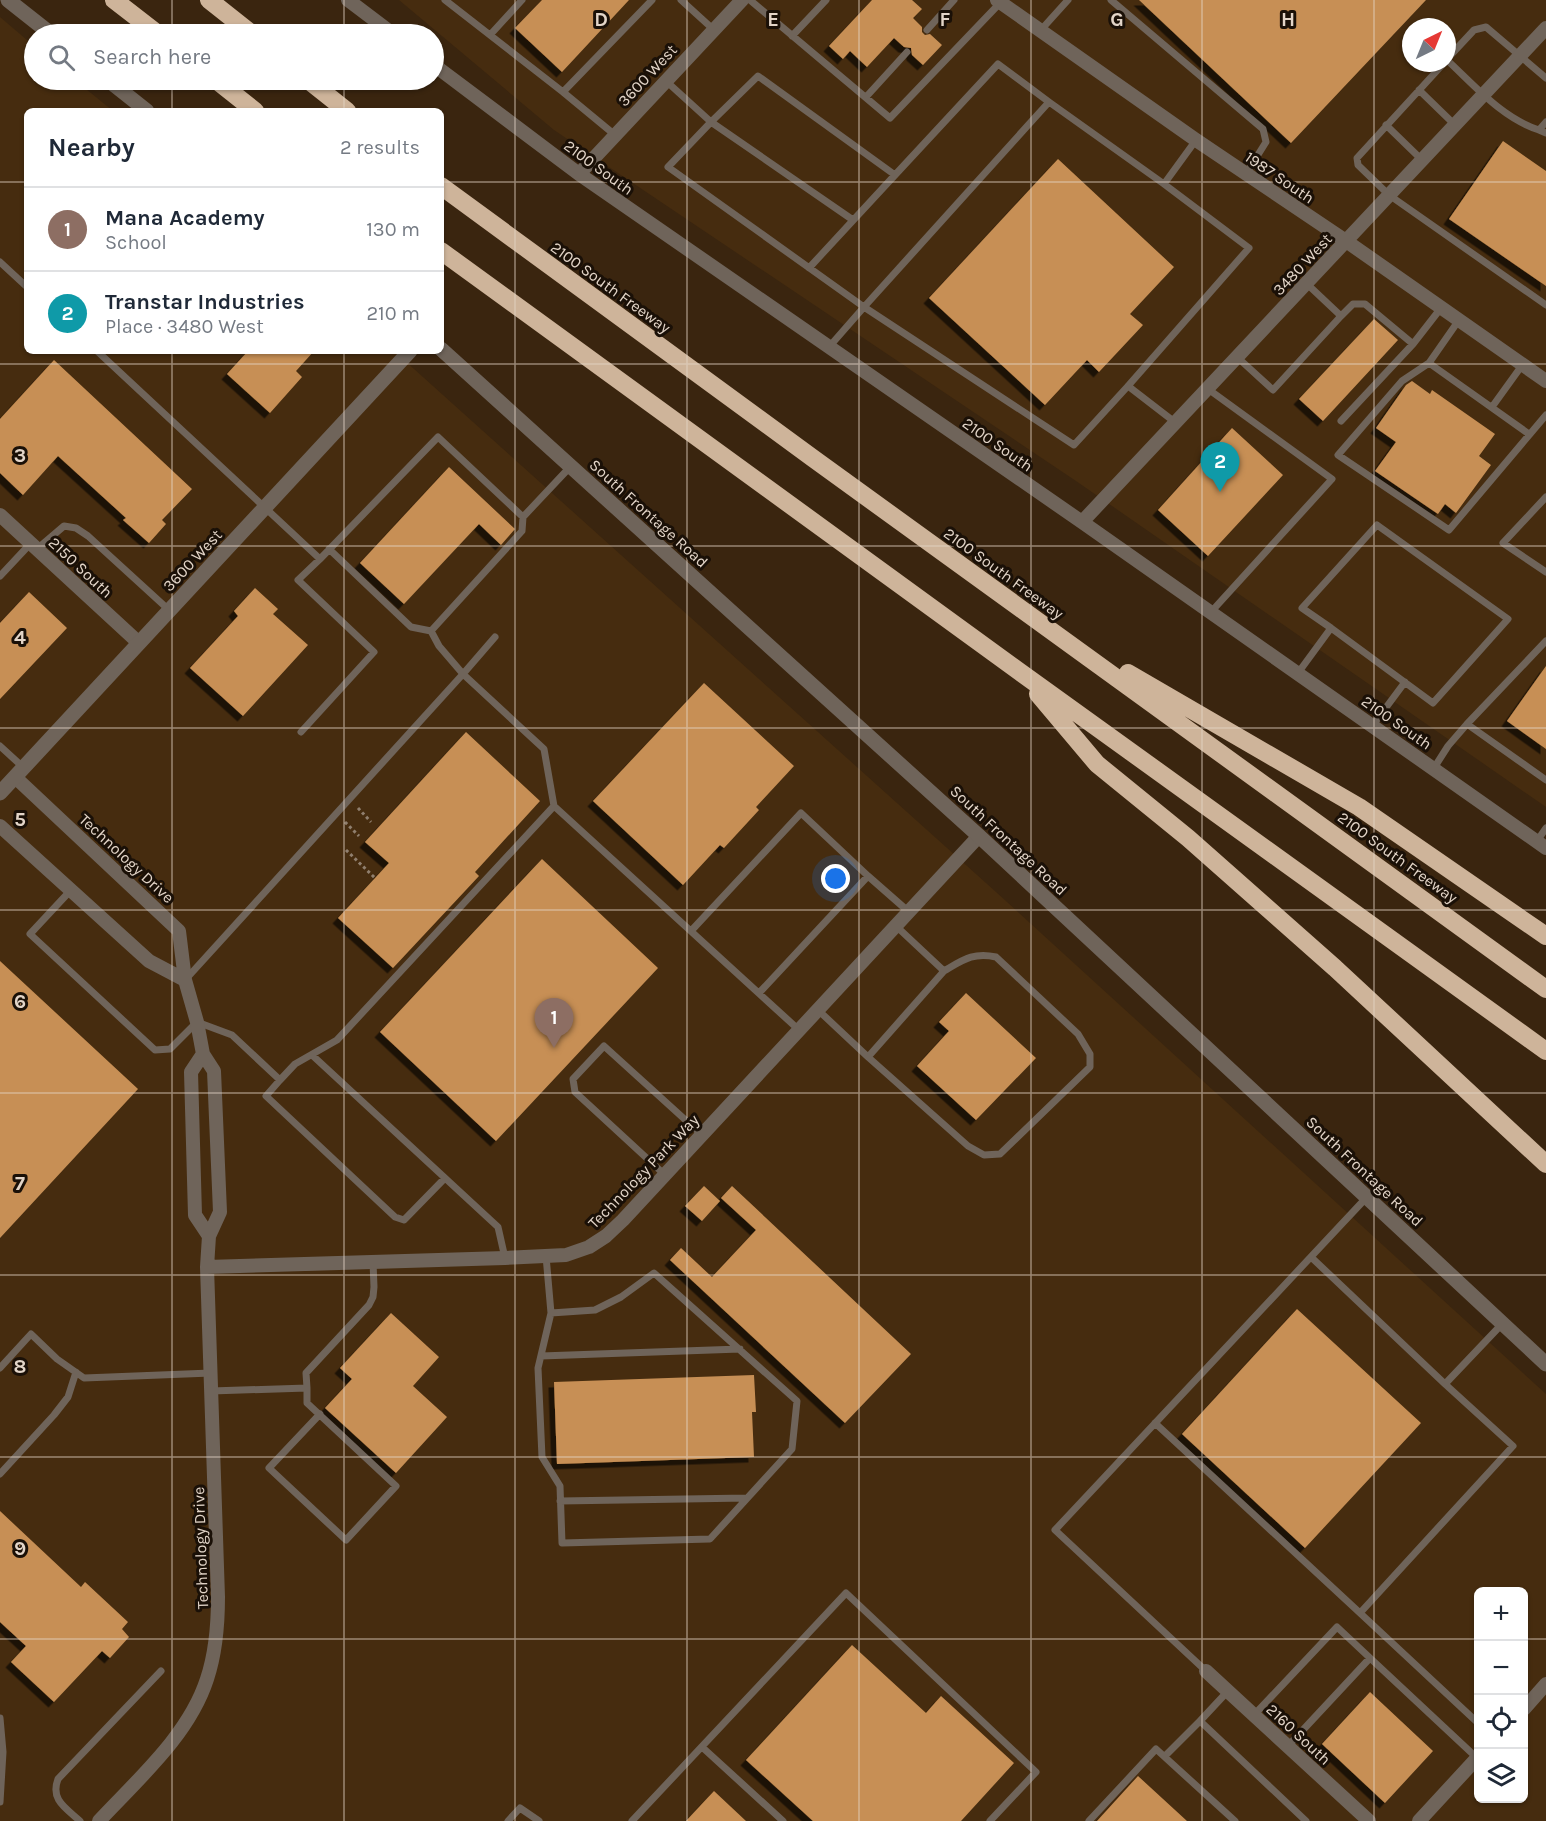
<!DOCTYPE html>
<html lang="en">
<head>
<meta charset="utf-8">
<style>
  :root { --surface:#fff; --page:#f2f2f3; --text:#1f2937; --muted:#747a83; --line:#e0e1e3; --accent:#5b6690 }
  body { margin:0; font-family:Karla,sans-serif; background:var(--page); color:var(--text) }
  .controls { position:absolute; right:18px; bottom:18px; display:grid; overflow:hidden; border-radius:9px; box-shadow:0 2px 4px #0004 }
  .controls button { width:54px; height:54px; display:grid; place-items:center; padding:0; border:0; border-bottom:2px solid var(--line); background:var(--surface); color:var(--text); font:30px sans-serif }
  .compass { position:absolute; left:1402px; top:18px; width:54px; height:54px; border-radius:50%; background:var(--surface); box-shadow:0 2px 4px #0004; rotate:43deg }
  .you { position:absolute; left:836px; top:879px; width:21px; height:21px; margin:-15px; border:4px solid #fff; border-radius:50%; background:#1a73e8; box-shadow:0 0 0 9px #1a73e833 }
  .badge { display:grid; place-items:center; width:39px; height:39px; border-radius:50%; background:var(--accent); color:#fff; font-size:20px; font-weight:700 }
  .pin { position:absolute; translate:-50% -50px; filter:drop-shadow(0 2px 3px #0008) }
  .pin::after { content:''; position:absolute; top:32px; width:21px; height:18px; background:inherit; clip-path:polygon(0 0,100% 0,50% 100%) }
  .list { margin:0; padding:0; list-style:none }
  h2 { display:flex; justify-content:space-between; align-items:center; height:78px; margin:0; padding:0 24px; font-size:26px }
  h2 small { font-size:20px; font-weight:400; color:var(--muted) }
  .list li { display:grid; grid-template-columns:39px 1fr auto; gap:18px; align-items:center; box-sizing:border-box; height:84px; padding:0 24px; border-top:2px solid var(--line) }
  .list b { display:block; font-size:22px; white-space:nowrap }
  .list p { margin:0; font-size:20px; white-space:nowrap; color:var(--muted) }
  .list em { font-size:20px; font-style:normal; color:var(--muted) }
  .icon { flex:none; width:33px; height:33px; fill:none; stroke:currentColor; stroke-width:2; stroke-linecap:round; stroke-linejoin:round }
  .map { position:relative; flex:none; width:1546px; height:1821px; overflow:hidden }
  .search { position:absolute; background:var(--surface); box-shadow:0 2px 4px #0004; left:24px; top:24px; width:420px; height:66px; display:flex; align-items:center; gap:15px; box-sizing:border-box; padding:0 21px; border-radius:33px; color:var(--muted); font-size:22px }
  .panel { position:absolute; background:var(--surface); box-shadow:0 2px 4px #0004; left:24px; top:108px; width:420px; height:246px; border-radius:9px }
  .map>svg:first-child { display:block }
  .built { fill:#462c0f; fill-rule:evenodd }
  .building { fill:#c78f55; filter:url(#shadow) }
  .lines { fill:none; stroke-linecap:round; stroke-linejoin:round }
  .path { stroke:#907f6e; stroke-width:3; stroke-dasharray:3 3; stroke-linecap:butt }
  .service { stroke:#6f645a; stroke-width:7 }
  .minor { stroke:#6f645a; stroke-width:14 }
  .tertiary { stroke:#6f645a; stroke-width:15 }
  .motorway { stroke:#ceb49a; stroke-width:18 }
  .grid { fill:none; stroke:#e3d5c8; stroke-width:1.5; stroke-opacity:0.55 }
  .labels { text-anchor:middle; stroke-width:6; stroke-linejoin:round; paint-order:stroke }
  .street-label { font-size:16px; fill:#e3d5c8; stroke:#1a1007 }
  .grid-label { font-size:20px; text-anchor:middle; font-weight:bold; fill:#e3d5c8; stroke:#1a1007; stroke-width:6; stroke-linejoin:round; paint-order:stroke }
</style>
</head>
<body>
<div class="map">
<svg width="1546" height="1821" viewBox="0 0 1546 1821">
  <defs>
    <filter id="shadow"><feDropShadow dx="-5.5" dy="5.5" stdDeviation="0" flood-color="#0009"/></filter>
  </defs>
  <rect width="100%" height="100%" fill="#3a250f"/>
  <path class="built" d="M 399,0 L 1546,0 L 1546,807 L 1076,481 L 554,130 ZM 1411,27 L 1447,27 L 1447,63 L 1411,63 Z
    M 0,17 L 34,46 L 34,80 L 75,80 L 113,111 L 27,111 L 27,351 L 394,351 L 996,892 L 1546,1394 L 1546,1821 L 0,1821 ZM 1478,1592 L 1524,1592 L 1524,1798 L 1478,1798 Z"/>
  <path class="building" d="M 542,0 L 629,0 L 562,72 L 515,28 Z
    M 872,0 L 912,0 L 922,9 L 913,18 L 922,27 L 922,32 L 925,35 L 930,34 L 942,45 L 923,65 L 912,55 L 911,48 L 904,47 L 894,38 L 867,67 L 850,51 L 843,59 L 829,46 Z
    M 1139,0 L 1426,0 L 1291,143 Z
    M 1503,141 L 1546,171 L 1546,286 L 1449,219 Z
    M 1058,159 L 1174,267 L 1130,314 L 1143,325 L 1099,372 L 1087,360 L 1045,405 L 929,298 Z
    M 1374,319 L 1398,340 L 1323,421 L 1299,399 Z
    M 248,351 L 314,351 L 296,371 L 302,377 L 270,413 L 227,374 Z
    M 54,360 L 192,489 L 162,520 L 166,524 L 149,543 L 123,520 L 126,518 L 58,456 L 23,495 L 0,473 L 0,419 Z
    M 1412,381 L 1430,394 L 1432,390 L 1495,434 L 1479,456 L 1491,465 L 1456,513 L 1445,504 L 1438,514 L 1375,471 L 1396,442 L 1376,428 L 1406,385 Z
    M 1232,428 L 1283,475 L 1208,556 L 1158,510 Z
    M 449,467 L 515,529 L 501,545 L 479,524 L 404,604 L 360,563 Z
    M 255,588 L 278,609 L 273,614 L 308,645 L 243,716 L 190,668 L 238,616 L 234,611 Z
    M 29,592 L 67,628 L 0,699 L 0,623 Z
    M 1546,666 L 1546,749 L 1507,721 Z
    M 704,683 L 794,766 L 756,807 L 759,810 L 724,848 L 720,845 L 683,885 L 593,801 Z
    M 466,732 L 540,801 L 475,872 L 479,876 L 393,968 L 338,918 L 389,863 L 365,842 Z
    M 542,859 L 658,968 L 496,1141 L 380,1032 Z
    M 0,961 L 138,1089 L 0,1238 Z
    M 966,993 L 1036,1058 L 976,1120 L 917,1066 L 949,1031 L 939,1022 Z
    M 704,1186 L 720,1201 L 702,1221 L 685,1206 Z
    M 732,1186 L 911,1354 L 845,1423 L 670,1260 L 681,1248 L 712,1277 L 756,1230 L 721,1198 Z
    M 1297,1309 L 1421,1423 L 1305,1548 L 1182,1434 Z
    M 391,1313 L 439,1357 L 413,1386 L 447,1417 L 396,1473 L 325,1408 L 352,1379 L 340,1368 Z
    M 754,1375 L 756,1412 L 752,1412 L 754,1457 L 557,1464 L 554,1382 Z
    M 0,1511 L 81,1587 L 85,1582 L 128,1622 L 122,1629 L 129,1637 L 110,1658 L 102,1651 L 54,1702 L 11,1662 L 26,1646 L 0,1622 Z
    M 852,1645 L 926,1713 L 941,1696 L 1014,1763 L 961,1821 L 813,1821 L 746,1760 Z
    M 1370,1692 L 1433,1751 L 1385,1803 L 1322,1744 Z
    M 1138,1776 L 1187,1821 L 1097,1821 Z
    M 714,1791 L 746,1821 L 686,1821 Z"/>
  <g class="lines">
    <path class="path" d="M 358,808 L 371,822
      M 345,822 L 359,836
      M 346,850 L 375,878"/>
    <path class="service" d="M 445,0 L 563,92
      M 681,0 L 714,30
      M 750,0 L 890,118 L 1000,3
      M 1111,0 L 1263,129 L 1266,142 L 1246,174
      M 927,30 L 954,0
      M 1040,31 L 1068,0
      M 490,35 L 522,0
      M 792,36 L 826,0
      M 1447,59 L 1474,30 L 1486,27 L 1546,78
      M 1447,60 C 1475,86 1502,118 1539,130
      M 1444,63 L 1357,158 L 1358,165 L 1389,195 L 1546,305
      M 666,81 L 711,122 L 668,167 L 864,307 L 829,347
      M 1419,90 L 1455,125
      M 866,97 L 907,52
      M 1546,122 L 1539,130 L 1546,133
      M 1386,125 L 1422,160
      M 615,135 L 563,92 L 652,0
      M 853,220 L 711,122 L 758,76 L 895,175 L 998,64 L 1049,102
      M 0,262 L 27,287
      M 809,268 L 895,175
      M 1341,316 L 1353,304 L 1365,304 L 1413,344 L 1441,308
      M 1459,320 L 1429,363 L 1402,381 L 1338,455 L 1449,530 L 1546,415
      M 97,351 L 320,559 L 438,437 L 523,517 L 571,466
      M 1237,357 L 1273,390 L 1341,316 L 1306,283
      M 1429,363 L 1529,434
      M 1128,386 L 1074,445 L 864,307 L 1049,102 L 1164,184
      M 1208,389 L 1332,479 L 1211,612
      M 1492,407 L 1523,364
      M 1341,421 L 1413,344
      M 1176,423 L 1128,386 L 1249,248 L 1164,184 L 1196,140
      M 1546,497 L 1503,543 L 1546,572
      M 37,549 L 64,526 L 76,528 L 88,536 L 169,610
      M 329,549 L 411,627 L 431,631
      M 0,576 L 31,543
      M 495,637 L 463,674 L 439,646 L 431,631 L 522,531 L 523,517
      M 1546,641 L 1467,724 L 1546,780
      M 1298,673 L 1331,628 L 1302,608 L 1377,525 L 1508,619 L 1433,703 L 1331,628
      M 1373,725 L 1405,682
      M 301,732 L 374,652 L 298,580 L 320,559
      M 0,746 L 24,768
      M 1434,768 L 1448,746 L 1467,724
      M 1537,841 L 1546,828
      M 71,890 L 30,934 L 155,1050 L 170,1049 L 197,1022 L 232,1035 L 280,1080 L 295,1064 L 337,1040 L 554,806
      M 691,931 L 801,813 L 868,876
      M 186,979 L 463,674 L 544,749 L 554,806 L 799,1030
      M 759,993 L 868,876 L 909,912
      M 818,1010 L 868,1057 L 944,971 L 896,926
      M 868,1057 L 968,1146 L 984,1155 L 1000,1154 L 1090,1067 L 1090,1054 L 1078,1034 L 996,957 C 973,952 963,960 944,971
      M 280,1080 L 266,1096 L 395,1217 L 404,1220 L 445,1178 L 312,1055
      M 665,1175 L 575,1092 L 573,1079 L 604,1046 L 702,1135
      M 445,1178 L 498,1227 L 505,1258
      M 546,1256 L 551,1313 L 538,1368 L 542,1457 L 560,1486 L 562,1543 L 710,1539 L 792,1449 L 797,1401 L 654,1273 L 621,1297 L 595,1310 L 551,1313
      M 1311,1257 L 1445,1384
      M 541,1356 L 740,1349
      M 0,1368 L 31,1334 L 57,1359 L 84,1378 L 211,1373
      M 307,1388 L 306,1373 L 369,1305 L 373,1297 L 374,1287 L 373,1262
      M 211,1391 L 307,1388 L 307,1403 L 396,1486 L 346,1540 L 269,1468 L 320,1414
      M 1155,1423 L 1360,1613
      M 0,1474 L 54,1415 L 68,1397 L 76,1372
      M 560,1501 L 747,1498
      M 1206,1671 L 1055,1530 L 1367,1197
      M 1254,1715 L 1337,1627 L 1370,1658
      M 0,1718 L 3,1752 L 0,1802
      M 1200,1721 L 1228,1691
      M 1478,1723 L 1360,1613 L 1513,1446 L 1445,1384 L 1502,1324
      M 1288,1746 L 1370,1658 L 1477,1758
      M 702,1747 L 783,1821
      M 1165,1756 L 1200,1721 L 1306,1821
      M 80,1821 C 66,1808 50,1800 58,1779 L 161,1671
      M 508,1821 L 520,1808 L 539,1821
      M 632,1821 L 846,1593 L 1036,1772 L 990,1821
      M 1089,1821 L 1156,1749 L 1235,1821"/>
    <path class="minor" d="M 348,0 L 393,34
      M 997,0 L 1196,140 L 1346,241 L 1546,381
      M 434,65 L 579,174 L 1082,522 L 1546,848
      M 579,174 L 742,0
      M 0,515 L 139,643
      M 1082,522 L 1546,28
      M 15,777 L 179,931 L 185,980 L 197,1022 L 203,1054 L 214,1071 L 220,1212 L 209,1236 L 207,1267 L 218,1597 C 218,1625 216,1652 207,1679 C 189,1735 138,1779 99,1821
      M 0,826 L 149,961 L 185,980
      M 203,1054 L 191,1072 L 195,1215 L 209,1236
      M 207,1267 L 505,1258 L 566,1255 L 589,1247 L 606,1236 L 623,1220 L 979,836
      M 1206,1671 L 1369,1821
      M 1524,1709 L 1546,1684
      M 1419,1821 L 1478,1757"/>
    <path class="tertiary" d="M 8,0 L 51,34
      M 108,80 L 147,111
      M 441,349 L 979,836 L 1546,1364
      M 0,793 L 410,351"/>
    <path class="motorway" d="M 114,0 L 158,34
      M 209,0 L 252,34
      M 216,80 L 255,111
      M 308,80 L 347,111
      M 441,186 L 814,459 L 1546,989
      M 441,251 L 1020,672 L 1546,1051
      M 1128,673 L 1359,807 L 1546,936
      M 1038,694 L 1097,764 L 1188,838 L 1335,968 L 1546,1164"/>
  </g>
  <path class="grid" d="M 172,0 L 172,34M 344,0 L 344,34M 515,0 L 515,1821M 687,0 L 687,1821M 859,0 L 859,1821M 1031,0 L 1031,1821M 1202,0 L 1202,1821M 1374,0 L 1374,1821M 172,80 L 172,111M 344,80 L 344,111M 0,182 L 27,182M 441,182 L 1546,182M 172,351 L 172,1821M 344,351 L 344,1821M 0,364 L 1546,364M 0,546 L 1546,546M 0,728 L 1546,728M 0,910 L 1546,910M 0,1093 L 1546,1093M 0,1275 L 1546,1275M 0,1457 L 1546,1457M 0,1639 L 1478,1639M 1524,1639 L 1546,1639"/>
  <g class="labels">
    <g class="street-label">
      <text transform="translate(647 75) rotate(-47)" y="6">3600 West</text>
      <text transform="translate(599 167) rotate(36)" y="6">2100 South</text>
      <text transform="translate(1280 177) rotate(34)" y="6">1987 South</text>
      <text transform="translate(1302 264) rotate(-47)" y="6">3480 West</text>
      <text transform="translate(611 287) rotate(36)" y="6">2100 South Freeway</text>
      <text transform="translate(998 444) rotate(35)" y="6">2100 South</text>
      <text transform="translate(649 513) rotate(42)" y="6">South Frontage Road</text>
      <text transform="translate(192 560) rotate(-47)" y="6">3600 West</text>
      <text transform="translate(81 567) rotate(43)" y="6">2150 South</text>
      <text transform="translate(1004 573) rotate(36)" y="6">2100 South Freeway</text>
      <text transform="translate(1397 722) rotate(35)" y="6">2100 South</text>
      <text transform="translate(1009 840) rotate(43)" y="6">South Frontage Road</text>
      <text transform="translate(1398 857) rotate(36)" y="6">2100 South Freeway</text>
      <text transform="translate(127 858) rotate(43)" y="6">Technology Drive</text>
      <text transform="translate(643 1171) rotate(-46)" y="6">Technology Park Way</text>
      <text transform="translate(1365 1171) rotate(43)" y="6">South Frontage Road</text>
      <text transform="translate(200 1548) rotate(-92)" y="6">Technology Drive</text>
      <text transform="translate(1299 1734) rotate(43)" y="6">2160 South</text>
    </g>
  </g>
  <g class="grid-label">
    <text x="601" y="26">D</text>
    <text x="773" y="26">E</text>
    <text x="945" y="26">F</text>
    <text x="1117" y="26">G</text>
    <text x="1288" y="26">H</text>
    <text x="20" y="462">3</text>
    <text x="20" y="644">4</text>
    <text x="20" y="826">5</text>
    <text x="20" y="1008">6</text>
    <text x="20" y="1190">7</text>
    <text x="20" y="1373">8</text>
    <text x="20" y="1555">9</text>
  </g>
</svg>
<div class="controls">
<button>+</button>
<button>−</button>
<button><svg class="icon" aria-label="locate" viewBox="0 0 24 24"><circle cx="12" cy="12" r="6"/><path d="M12 2v4M12 18v4M2 12h4M18 12h4"/></svg></button>
<button><svg class="icon" aria-label="layers" viewBox="0 0 24 24"><path d="M12 4l9 5-9 5-9-5zM3 14l9 5 9-5"/></svg></button>
</div>
<svg class="compass" viewBox="-18 -18 36 36"><path d="M0-13l5 13h-10z" fill="#e53935"/><path d="M0 13l5-13h-10z" fill="#747a83"/></svg>
<div class="you"></div>
<div class="pin badge" style="left:554px;top:1048px;background:#8d6e63">1</div>
<div class="pin badge" style="left:1220px;top:492px;background:#0f9aa8">2</div>
<div class="search"><svg class="icon" aria-label="search" viewBox="0 0 24 24"><circle cx="10" cy="10" r="6"/><path d="M15 15l6 6"/></svg>Search here</div>
<section class="panel">
<h2>Nearby<small>2 results</small></h2>
<ul class="list">
<li><span class="badge" style="background:#8d6e63">1</span><div><b>Mana Academy</b><p>School</p></div><em>130 m</em></li>
<li><span class="badge" style="background:#0f9aa8">2</span><div><b>Transtar Industries</b><p>Place · 3480 West</p></div><em>210 m</em></li>
</ul>
</section>
</div>
</body>
</html>
